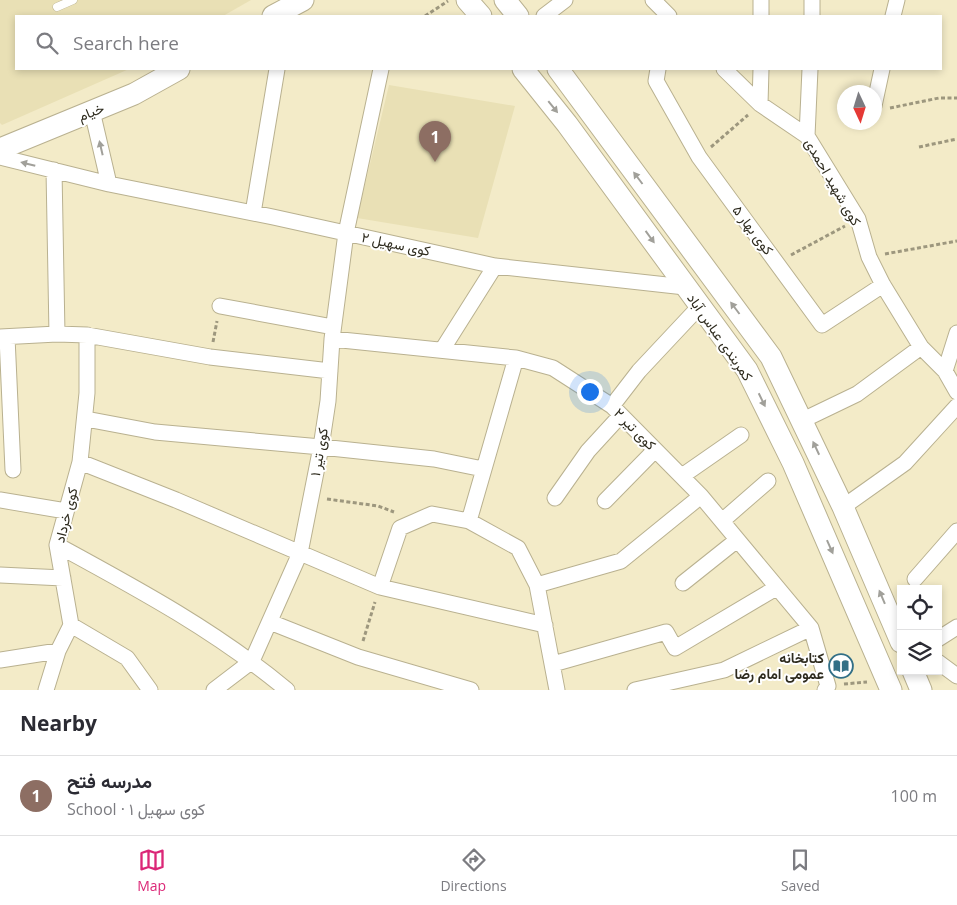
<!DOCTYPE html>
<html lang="en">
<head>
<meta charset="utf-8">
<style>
  :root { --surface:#fff; --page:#f2f2f3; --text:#2b2b33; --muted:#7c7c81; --line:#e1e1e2; --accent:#db2777 }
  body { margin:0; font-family:"Open Sans",Vazirmatn,sans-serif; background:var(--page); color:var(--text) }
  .controls { position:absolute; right:15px; bottom:15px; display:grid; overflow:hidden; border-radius:0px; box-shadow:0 2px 8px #0003 }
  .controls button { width:45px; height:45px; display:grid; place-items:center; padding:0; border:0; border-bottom:1px solid var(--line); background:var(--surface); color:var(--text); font:25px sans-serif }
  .compass { position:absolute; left:837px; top:85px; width:45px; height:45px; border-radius:50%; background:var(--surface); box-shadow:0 2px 8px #0003; rotate:176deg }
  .you { position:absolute; left:589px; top:391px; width:18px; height:18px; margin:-12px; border:4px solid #fff; border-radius:50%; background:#1a73e8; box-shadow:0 0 0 8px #1a73e833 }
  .badge { display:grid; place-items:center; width:32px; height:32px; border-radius:50%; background:var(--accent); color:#fff; font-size:16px; font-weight:700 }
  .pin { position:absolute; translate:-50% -41px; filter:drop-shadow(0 1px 2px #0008) }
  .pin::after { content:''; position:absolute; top:26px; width:18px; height:15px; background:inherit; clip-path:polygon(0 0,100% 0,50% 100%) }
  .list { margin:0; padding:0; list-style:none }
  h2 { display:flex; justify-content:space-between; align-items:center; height:65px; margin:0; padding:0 20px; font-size:21px }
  h2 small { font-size:16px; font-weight:400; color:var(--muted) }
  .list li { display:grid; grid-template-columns:32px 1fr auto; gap:15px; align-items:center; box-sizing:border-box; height:80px; padding:0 20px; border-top:1px solid var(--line) }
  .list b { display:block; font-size:19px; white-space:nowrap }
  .list p { margin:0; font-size:16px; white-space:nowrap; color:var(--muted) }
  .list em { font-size:16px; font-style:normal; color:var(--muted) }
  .icon { flex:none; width:28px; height:28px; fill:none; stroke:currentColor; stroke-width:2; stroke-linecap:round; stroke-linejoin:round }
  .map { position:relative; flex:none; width:957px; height:690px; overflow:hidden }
  .search { position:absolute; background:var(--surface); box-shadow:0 2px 8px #0003; left:15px; right:15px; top:15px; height:55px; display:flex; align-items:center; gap:12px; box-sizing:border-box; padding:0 18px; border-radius:0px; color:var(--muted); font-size:19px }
  .sheet { height:145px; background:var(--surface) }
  nav { display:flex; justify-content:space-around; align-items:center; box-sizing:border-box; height:70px; border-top:1px solid var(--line); background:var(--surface); font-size:14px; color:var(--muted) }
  nav a { display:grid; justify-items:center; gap:2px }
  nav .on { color:var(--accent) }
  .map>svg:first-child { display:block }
  .built { fill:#e9e0b5 }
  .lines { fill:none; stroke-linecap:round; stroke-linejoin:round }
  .lane-casing { stroke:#b9b190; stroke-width:9 }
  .street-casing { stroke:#b9b190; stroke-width:17 }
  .secondary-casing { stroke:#b9b190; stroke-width:23 }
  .path { stroke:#9d977e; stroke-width:3; stroke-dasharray:4 2.5; stroke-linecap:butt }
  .lane { stroke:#fff; stroke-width:8 }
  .street { stroke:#fff; stroke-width:15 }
  .secondary { stroke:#fff; stroke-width:21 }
  .oneway { fill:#a1a09a }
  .labels { text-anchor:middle; stroke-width:4; stroke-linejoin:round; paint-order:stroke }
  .street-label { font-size:14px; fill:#2e2b1e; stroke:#fff }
  .poi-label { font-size:14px; font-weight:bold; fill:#2e2b1e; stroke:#fff; text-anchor:end }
</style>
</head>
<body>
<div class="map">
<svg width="957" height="690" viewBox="0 0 957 690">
  <rect width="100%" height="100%" fill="#f3ebc8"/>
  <path class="built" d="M 0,0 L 251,0 L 223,16 L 16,16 L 16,69 L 129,69 L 2,125 L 0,123 Z
    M 389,85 L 515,106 L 478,238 L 357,218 Z"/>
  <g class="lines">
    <g class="lane-casing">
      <path id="lane" d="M 57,7 L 73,0"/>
    </g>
    <g class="street-casing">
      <path id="street" d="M 653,0 L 669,16
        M 544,16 L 565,0
        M 761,16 L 761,0
        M 812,16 L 812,0
        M 893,16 L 897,0
        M 658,69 L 656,81 L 699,157 L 822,325 L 883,285
        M 724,69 L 760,104 L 807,136 L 858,219 L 869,257 L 883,285 L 921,347 L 945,371 L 957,392
        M 760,104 L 761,69
        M 874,106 L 882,69
        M 92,111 L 109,184
        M 807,136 L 810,69
        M 0,157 L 109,184 L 273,217 L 495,266 L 685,287
        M 54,170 L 57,334
        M 253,213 L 277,69
        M 220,306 L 333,327
        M 0,337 L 57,334 L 87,335 L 210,357 L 330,371
        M 7,337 L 13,470
        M 332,339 L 516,358 L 553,368 L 612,406 L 701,496 L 811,628 L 828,686 L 825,690
        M 442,350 L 495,266
        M 945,371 L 957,333
        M 612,406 L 639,371 L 699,307
        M 86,419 L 155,432 L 321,447 L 434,459 L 483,469
        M 803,420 L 857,394 L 921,347
        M 80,462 L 176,500 L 380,587 L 545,625
        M 682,476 L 741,435
        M 555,498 L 588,451 L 621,415
        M 0,500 L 66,511
        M 605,501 L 655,450
        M 843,507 L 905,463 L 957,406
        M 469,521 L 516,358
        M 722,521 L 768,481
        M 57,545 C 138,589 216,631 287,690
        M 0,575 L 63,578
        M 915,579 L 957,531
        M 683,583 L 737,540
        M 537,585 L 621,561 L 701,496
        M 380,587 L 400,528 L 432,514 L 469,521 L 518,548 L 537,585 L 557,690
        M 270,622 L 358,657 L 471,690
        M 71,625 L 127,658 L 150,690
        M 938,639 L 957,627
        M 0,660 L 58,651
        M 938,662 L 957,676
        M 553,664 L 666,632 L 675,648 L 776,588
        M 46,690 L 58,651 L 71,625 L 57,545 L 80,462 L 87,393 L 87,335
        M 214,690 L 252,661 L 300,553 L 321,447 L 328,401 L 332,339 L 346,233 L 381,69
        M 635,690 L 724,670 L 811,628"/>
    </g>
    <g class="secondary-casing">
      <path id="secondary" d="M 467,0 L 481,16
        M 505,0 L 518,16
        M 273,16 L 303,0
        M 523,69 L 567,124 L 747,370 L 793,463 L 891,690
        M 558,69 L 771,357 L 843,507 L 901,642
        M 0,149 L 134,94 L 179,69
        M 913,671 L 921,690"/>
    </g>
    <path class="path" d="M 425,16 L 448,1
      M 890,108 L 939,98 L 957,98
      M 711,147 L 748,115
      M 919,147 L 957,139
      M 885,254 L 957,241
      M 791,255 L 845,226
      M 213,342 L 217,321
      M 327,499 L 378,506 L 394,512
      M 363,641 L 375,602
      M 844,684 L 867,682"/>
    <use href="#lane" class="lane"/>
    <use href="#street" class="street"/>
    <use href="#secondary" class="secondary"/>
  </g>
  <defs><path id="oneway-solid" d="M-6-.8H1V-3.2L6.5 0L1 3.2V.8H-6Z" transform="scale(1.25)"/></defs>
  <g class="oneway">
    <use href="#oneway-solid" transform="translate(553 107) rotate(51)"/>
    <use href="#oneway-solid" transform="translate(101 148) rotate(-103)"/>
    <use href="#oneway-solid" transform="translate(28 164) rotate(-166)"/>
    <use href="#oneway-solid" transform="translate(638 178) rotate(-127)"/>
    <use href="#oneway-solid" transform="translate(650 237) rotate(54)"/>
    <use href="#oneway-solid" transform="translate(735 308) rotate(-127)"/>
    <use href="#oneway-solid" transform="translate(762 400) rotate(64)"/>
    <use href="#oneway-solid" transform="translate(816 448) rotate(-115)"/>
    <use href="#oneway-solid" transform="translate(830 547) rotate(66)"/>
    <use href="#oneway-solid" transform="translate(882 597) rotate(-113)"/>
  </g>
  <defs>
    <g id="library-ring" transform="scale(1.25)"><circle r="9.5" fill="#fff" stroke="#326f86" stroke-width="1.5"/><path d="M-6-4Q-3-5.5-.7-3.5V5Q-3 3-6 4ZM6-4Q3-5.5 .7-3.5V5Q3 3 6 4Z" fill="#326f86"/></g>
  </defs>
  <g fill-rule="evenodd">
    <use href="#library-ring" x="841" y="666"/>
  </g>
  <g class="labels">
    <g class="street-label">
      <text transform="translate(91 112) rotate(-22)" y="5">خیام</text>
      <text transform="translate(833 182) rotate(60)" y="5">کوی شهید احمدی</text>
      <text transform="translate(753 230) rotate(53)" y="5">کوی بهار ۵</text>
      <text transform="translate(396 244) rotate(12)" y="5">کوی سهیل ۲</text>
      <text transform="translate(720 337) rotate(55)" y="5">کمربندی عباس آباد</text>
      <text transform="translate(635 429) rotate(45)" y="5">کوی تیر ۲</text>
      <text transform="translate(319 452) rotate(-80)" y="5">کوی تیر ۱</text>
      <text transform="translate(66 515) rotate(-76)" y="5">کوی خرداد</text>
    </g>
    <g class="poi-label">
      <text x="824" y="663">کتابخانه<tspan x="824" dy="16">عمومی امام رضا</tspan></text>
    </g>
  </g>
</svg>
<div class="controls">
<button><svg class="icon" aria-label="locate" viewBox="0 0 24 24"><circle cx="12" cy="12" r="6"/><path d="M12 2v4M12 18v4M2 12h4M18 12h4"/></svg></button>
<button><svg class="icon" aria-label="layers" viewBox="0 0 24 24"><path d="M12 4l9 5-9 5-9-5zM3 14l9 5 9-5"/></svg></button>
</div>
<svg class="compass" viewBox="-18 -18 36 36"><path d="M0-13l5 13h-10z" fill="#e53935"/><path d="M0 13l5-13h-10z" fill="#7c7c81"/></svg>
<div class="you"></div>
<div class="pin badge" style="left:435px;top:162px;background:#8d6e63">1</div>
<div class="search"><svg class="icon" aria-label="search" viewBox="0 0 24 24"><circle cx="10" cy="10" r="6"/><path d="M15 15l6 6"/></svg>Search here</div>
</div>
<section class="sheet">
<h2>Nearby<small></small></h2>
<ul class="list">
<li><span class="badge" style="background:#8d6e63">1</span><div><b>مدرسه فتح</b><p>School · کوی سهیل ۱</p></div><em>100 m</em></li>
</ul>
</section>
<nav>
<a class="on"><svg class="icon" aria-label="map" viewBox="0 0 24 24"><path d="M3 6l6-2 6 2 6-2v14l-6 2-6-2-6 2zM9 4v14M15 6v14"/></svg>Map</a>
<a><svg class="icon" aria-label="directions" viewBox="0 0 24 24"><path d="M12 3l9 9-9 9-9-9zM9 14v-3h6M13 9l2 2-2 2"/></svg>Directions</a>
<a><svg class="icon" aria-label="saved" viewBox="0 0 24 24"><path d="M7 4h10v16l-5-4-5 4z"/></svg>Saved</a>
</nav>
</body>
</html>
